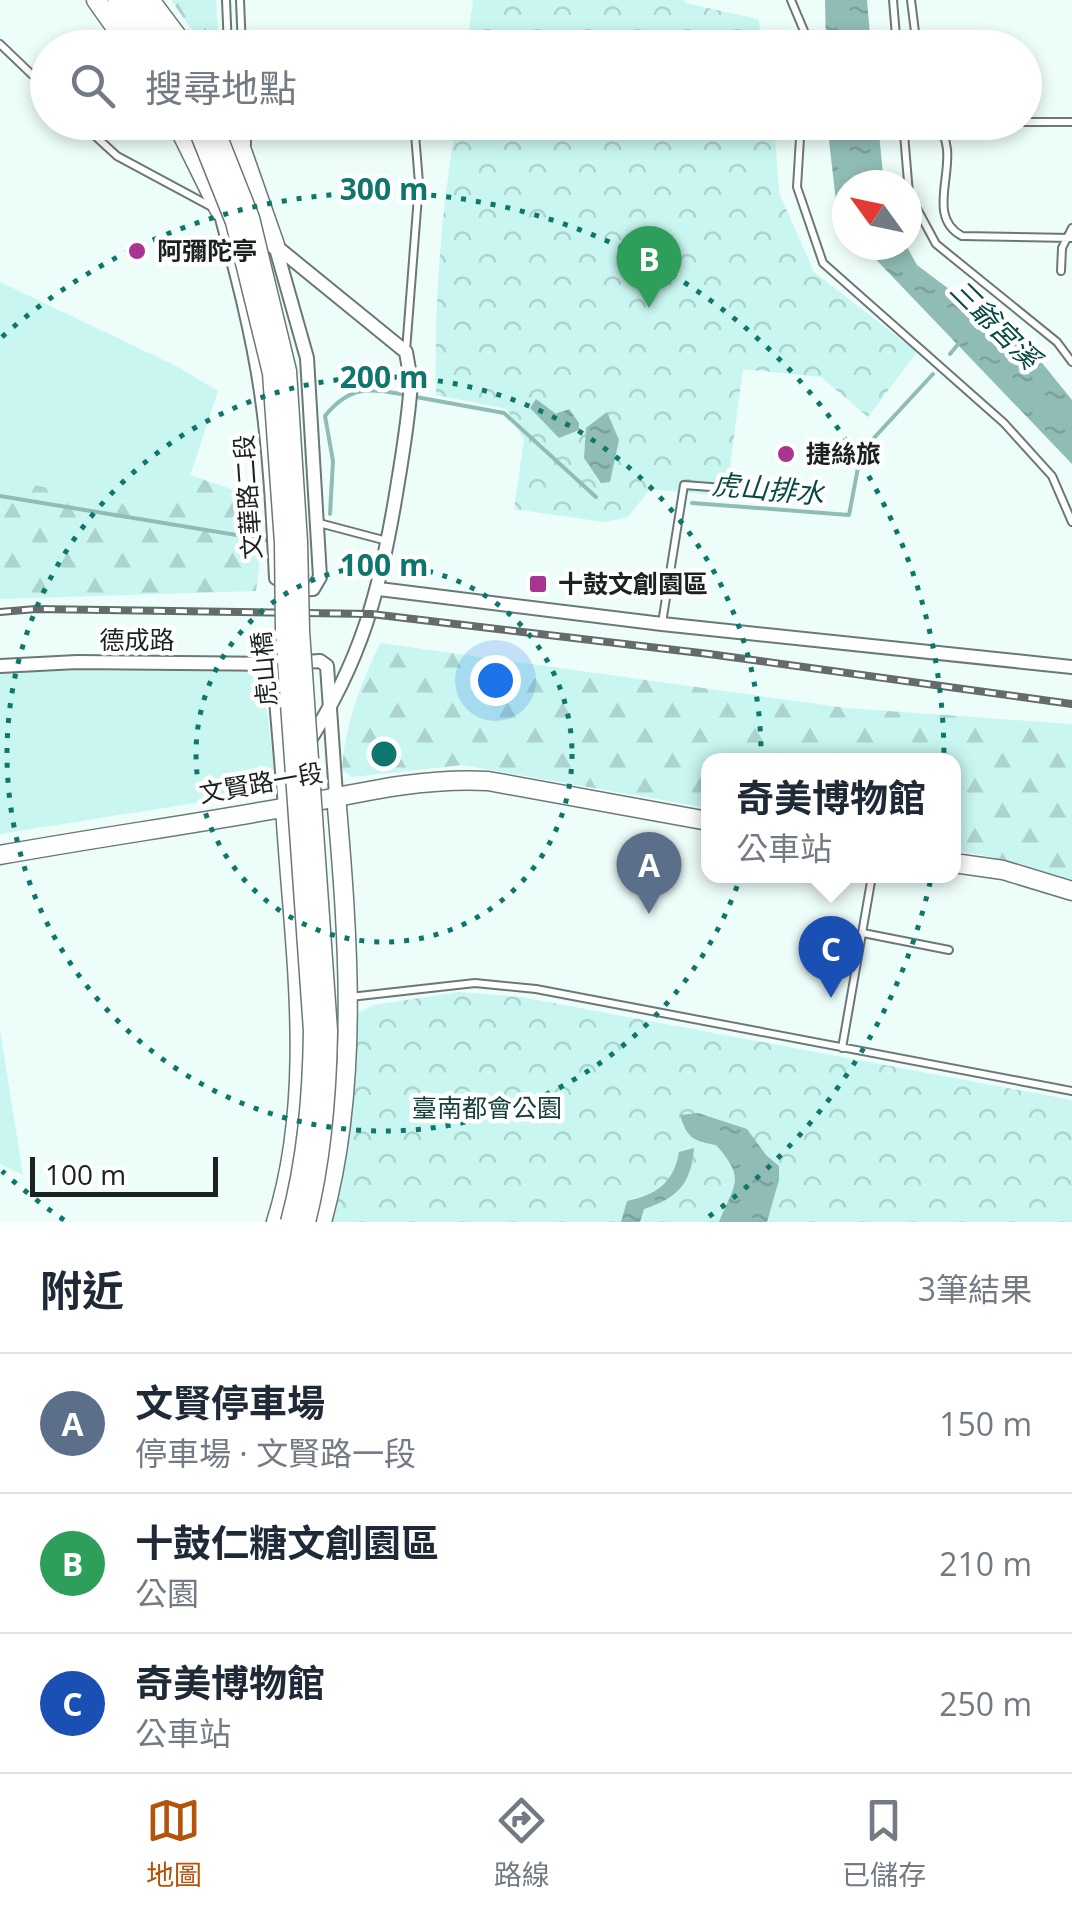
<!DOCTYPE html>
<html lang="zh-TW">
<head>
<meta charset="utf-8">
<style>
  :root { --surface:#fff; --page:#f2f2f3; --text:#1f2937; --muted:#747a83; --line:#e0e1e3; --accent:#b45309 }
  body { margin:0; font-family:"Open Sans","Noto Sans TC",sans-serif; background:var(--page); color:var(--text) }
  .compass { position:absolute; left:832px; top:170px; width:90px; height:90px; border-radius:50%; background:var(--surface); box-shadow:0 5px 15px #0003; rotate:303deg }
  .scale { position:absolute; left:30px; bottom:25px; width:188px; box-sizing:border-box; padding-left:10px; border:5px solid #1c2121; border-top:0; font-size:28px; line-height:35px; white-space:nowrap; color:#1c2121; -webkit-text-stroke:8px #fff; paint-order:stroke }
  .you { position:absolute; left:495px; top:680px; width:35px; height:35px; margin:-25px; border:8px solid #fff; border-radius:50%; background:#1a73e8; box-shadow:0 0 0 15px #1a73e833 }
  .badge { display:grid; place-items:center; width:65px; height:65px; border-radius:50%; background:var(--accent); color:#fff; font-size:32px; font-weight:700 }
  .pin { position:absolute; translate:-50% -82px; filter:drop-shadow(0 2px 5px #0008) }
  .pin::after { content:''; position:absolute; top:52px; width:35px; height:30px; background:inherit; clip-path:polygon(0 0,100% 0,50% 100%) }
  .popup { position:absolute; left:701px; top:753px; width:260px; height:130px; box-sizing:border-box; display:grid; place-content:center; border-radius:20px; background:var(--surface); filter:drop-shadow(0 2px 8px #0005); font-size:32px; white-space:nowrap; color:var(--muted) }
  .popup b { font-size:38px; color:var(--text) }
  .popup::after { content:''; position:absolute; left:50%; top:100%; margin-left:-20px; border:20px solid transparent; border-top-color:var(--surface) }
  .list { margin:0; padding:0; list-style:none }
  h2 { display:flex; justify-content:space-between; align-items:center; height:130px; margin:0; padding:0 40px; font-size:42px }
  h2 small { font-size:32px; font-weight:400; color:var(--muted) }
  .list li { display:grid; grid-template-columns:65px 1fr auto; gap:30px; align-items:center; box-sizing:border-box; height:140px; padding:0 40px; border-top:2px solid var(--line) }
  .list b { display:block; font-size:38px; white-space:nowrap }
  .list p { margin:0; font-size:32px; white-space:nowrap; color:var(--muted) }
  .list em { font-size:32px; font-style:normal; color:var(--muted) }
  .icon { flex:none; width:55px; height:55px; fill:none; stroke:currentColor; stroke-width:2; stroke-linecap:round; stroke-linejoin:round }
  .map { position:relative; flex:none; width:1072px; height:1222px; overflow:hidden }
  .search { position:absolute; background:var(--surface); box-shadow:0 5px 15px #0003; left:30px; right:30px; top:30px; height:110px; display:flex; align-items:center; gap:25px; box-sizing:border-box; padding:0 35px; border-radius:55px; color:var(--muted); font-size:38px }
  .sheet { height:550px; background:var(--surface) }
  nav { display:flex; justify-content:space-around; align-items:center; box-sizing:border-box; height:140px; border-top:2px solid var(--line); background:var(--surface); font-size:28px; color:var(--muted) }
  nav a { display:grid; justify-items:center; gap:5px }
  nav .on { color:var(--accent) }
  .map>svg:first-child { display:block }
  .grass { fill:#c9f6f0 }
  .forest { fill:url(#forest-firs) }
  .park { fill:url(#park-crowns) }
  .water { fill:url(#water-ripples) }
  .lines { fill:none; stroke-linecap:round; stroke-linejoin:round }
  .stream { stroke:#90bcb6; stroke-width:4 }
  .lane-casing { stroke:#6b7876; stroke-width:10 }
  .street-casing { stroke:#6b7876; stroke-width:16 }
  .secondary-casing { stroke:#6b7876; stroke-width:21 }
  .lane { stroke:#fff; stroke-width:6 }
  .street { stroke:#fff; stroke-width:12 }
  .secondary { stroke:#fff; stroke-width:18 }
  .rail-casing { stroke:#636c6b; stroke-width:8 }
  .rail { stroke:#fff; stroke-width:4; stroke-dasharray:11; stroke-linecap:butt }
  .secondary-bridge-casing { stroke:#6b7876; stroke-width:21; stroke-linecap:butt }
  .secondary-bridge { stroke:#fff; stroke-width:18 }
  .ring { fill:none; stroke:#0f766e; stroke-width:5; stroke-dasharray:5 10 }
  .poi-dot { fill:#a73591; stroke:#fff; stroke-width:4 }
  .labels { text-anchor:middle; stroke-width:9; stroke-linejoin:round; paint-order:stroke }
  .poi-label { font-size:25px; font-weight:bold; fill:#1c2121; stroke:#fff; text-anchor:start }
  .street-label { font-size:25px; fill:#1c2121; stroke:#fff }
  .park-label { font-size:25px; fill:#16403c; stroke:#fff }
  .water-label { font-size:28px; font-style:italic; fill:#084b46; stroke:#fff }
  .centre { fill:#0f766e; stroke:#fff; stroke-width:5 }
  .ring-label { font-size:30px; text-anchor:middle; font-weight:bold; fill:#0f766e; stroke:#fff; stroke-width:9; stroke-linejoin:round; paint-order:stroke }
</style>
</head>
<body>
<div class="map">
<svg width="1072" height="1222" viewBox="0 0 1072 1222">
  <defs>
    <pattern id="forest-firs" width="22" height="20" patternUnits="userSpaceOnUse" patternTransform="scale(2.5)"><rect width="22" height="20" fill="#c9f6f0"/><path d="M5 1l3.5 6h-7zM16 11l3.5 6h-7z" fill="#acd3ce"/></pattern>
    <pattern id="park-crowns" width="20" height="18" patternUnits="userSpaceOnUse" patternTransform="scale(2.5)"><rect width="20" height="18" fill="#c9f6f0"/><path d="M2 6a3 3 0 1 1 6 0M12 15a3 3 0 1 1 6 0" fill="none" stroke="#acd3ce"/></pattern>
    <pattern id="water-ripples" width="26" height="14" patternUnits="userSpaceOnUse" patternTransform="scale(2.5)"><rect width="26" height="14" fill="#90bcb6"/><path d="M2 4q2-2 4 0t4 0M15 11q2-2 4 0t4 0" fill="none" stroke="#7ca19c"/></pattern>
  </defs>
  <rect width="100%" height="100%" fill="#edfdfa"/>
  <path class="grass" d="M 0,282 L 176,366 L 218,391 L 184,494 L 148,506 L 0,479 Z
    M 75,669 L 262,672 L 277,790 L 0,834 L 0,672 Z
    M 0,1030 L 23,1175 L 0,1164 Z"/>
  <path class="forest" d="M 171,0 L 216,0 L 219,46 L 204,47 Z
    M 190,475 L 257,498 L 262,546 L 256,591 L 0,599 L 0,479 L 148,506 L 183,494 Z
    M 380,643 L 846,708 L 1072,724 L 1072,882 L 991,857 L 954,850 L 954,760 L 708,760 L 708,808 L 463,765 L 352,777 L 342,770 C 345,723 361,685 380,643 Z"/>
  <path class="park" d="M 473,0 L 684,0 L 685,3 L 758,19 L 764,47 L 467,47 Z
    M 774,122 L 779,193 L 814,272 L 917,352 L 868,417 L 821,377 L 743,369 L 726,496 L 650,489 L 628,517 L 604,522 L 514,509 L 524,440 L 507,409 L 436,395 C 434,304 441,212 456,123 Z
    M 459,992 L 521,997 L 1072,1100 L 1072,1222 L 328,1222 L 337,1196 L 350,1097 L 350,1030 L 359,1012 L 374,1005 Z"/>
  <path class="water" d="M 825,0 L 867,0 L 871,47 L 826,47 Z
    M 827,123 L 878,123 L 884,185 L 847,185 L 847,229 L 838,219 Z
    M 862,245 L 906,245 L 917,265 L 1034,353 L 1072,400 L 1072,464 Z
    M 536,399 L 556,414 L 569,409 L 579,423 L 579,430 L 559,438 L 530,408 Z
    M 607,412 L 619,440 L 610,482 L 601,483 L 584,458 L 586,428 Z
    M 698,1113 L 747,1129 L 766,1155 L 779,1166 L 779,1180 L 767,1222 L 719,1222 C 735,1183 746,1179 716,1145 C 693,1141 687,1138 680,1115 Z
    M 694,1148 C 691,1185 677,1198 644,1209 L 640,1222 L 621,1222 L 627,1201 C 657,1195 674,1182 679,1152 Z"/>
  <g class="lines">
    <path class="stream" d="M 950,354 L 960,342
      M 416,397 L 504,413 L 596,497
      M 0,496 L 267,540
      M 692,503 L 849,515 L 861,452 L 933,374
      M 330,514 L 333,461 L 325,416 C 350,385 369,388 406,395"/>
    <g class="lane-casing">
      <path id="lane" d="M 226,0 L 228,48
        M 240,0 L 242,48
        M 791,0 L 807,38 L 806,48
        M 893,0 L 897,48
        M 911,0 L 917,48
        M 0,44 L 48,90
        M 103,48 L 111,31
        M 416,48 L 417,36
        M 80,122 L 117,156 L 210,206
        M 246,122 L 247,144
        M 801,122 L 797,187 L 823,263 L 1004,423 L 1052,476 L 1072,522
        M 903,122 L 909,194 L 936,244 L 1057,342 L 1072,362
        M 934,122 C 969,154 919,213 962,236 L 1072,238
        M 1024,122 L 1072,122
        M 939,127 L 952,122
        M 1061,271 L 1062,248 L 1072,228
        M 406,351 L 419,183 L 414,122
        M 319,523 L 387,541
        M 662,623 L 684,485 L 737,489
        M 863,933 L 949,950
        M 350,997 L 475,983 L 536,989 L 1072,1091
        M 842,1048 L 872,876"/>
    </g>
    <g class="street-casing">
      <path id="street" d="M 220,211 C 236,271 252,331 261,392 C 270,454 273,516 276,578
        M 275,245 L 307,358 L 320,577 L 313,589 L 291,590
        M 277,247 L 406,352 L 411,381 C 409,417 403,452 397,488 C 381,587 362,661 306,746
        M 379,589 L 662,624 L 1072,667
        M 0,666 L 77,662 L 273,664
        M 283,782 L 295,763
        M 285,807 L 273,664 L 320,661 L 327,666 L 336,795"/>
    </g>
    <g class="secondary-casing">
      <path id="secondary" d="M 96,0 L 130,48
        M 117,0 L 151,48
        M 135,0 L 169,48
        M 150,0 L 186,48
        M 176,122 L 220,211
        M 232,122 L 275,245
        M 0,855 C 94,838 188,825 282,808 C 351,795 417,777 488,781 L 708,821
        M 954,863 L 1003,870 L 1072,891
        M 276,1222 C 318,1089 293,944 285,807
        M 322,1222 C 360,1084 348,936 336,795"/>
    </g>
    <use href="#lane" class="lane"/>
    <use href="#street" class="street"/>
    <use href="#secondary" class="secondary"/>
    <g class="rail-casing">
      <path id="rail" d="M 0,612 L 36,609 L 371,614 L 709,654 L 1072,704"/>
    </g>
    <use href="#rail" class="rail"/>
    <g class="secondary-bridge-casing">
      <path id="secondary-bridge" d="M 195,122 L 235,222 L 272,373 L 284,543 L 285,632 L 313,1031 C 312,1096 307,1159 290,1222
        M 212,122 L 250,218 L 287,371 L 298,542 L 300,631 L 328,1031 C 327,1095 322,1159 306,1222"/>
    </g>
    <use href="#secondary-bridge" class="secondary-bridge"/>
  </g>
  <g class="ring">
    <circle cx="384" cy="754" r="188"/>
    <circle cx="384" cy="754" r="377"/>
    <path d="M64 1220A565 565 0 0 1 2 1171M2 337A565 565 0 1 1 704 1220"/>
  </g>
  <g class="poi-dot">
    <circle cx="137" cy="251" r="10"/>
    <circle cx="786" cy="454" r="10"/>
    <rect x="528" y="574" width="20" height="20" rx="5"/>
  </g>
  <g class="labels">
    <g class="poi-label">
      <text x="157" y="260">阿彌陀亭</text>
      <text x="806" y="463">捷絲旅</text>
      <text x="558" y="593">十鼓文創園區</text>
    </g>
    <g class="street-label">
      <text transform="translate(248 497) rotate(-94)" y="9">文華路二段</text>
      <text x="137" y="649">德成路</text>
      <text transform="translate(264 669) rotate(-95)" y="9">虎山橋</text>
      <text transform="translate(261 783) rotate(-10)" y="9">文賢路一段</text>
    </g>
    <g class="park-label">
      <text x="487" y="1117">臺南都會公園</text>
    </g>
    <g class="water-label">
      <text transform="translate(995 324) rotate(45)" y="10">三爺宮溪</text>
      <text transform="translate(768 489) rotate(5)" y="10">虎山排水</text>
    </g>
  </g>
  <circle cx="384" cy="754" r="15" class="centre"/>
  <g class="ring-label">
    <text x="384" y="200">300 m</text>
    <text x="384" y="388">200 m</text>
    <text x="384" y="576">100 m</text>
  </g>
</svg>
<svg class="compass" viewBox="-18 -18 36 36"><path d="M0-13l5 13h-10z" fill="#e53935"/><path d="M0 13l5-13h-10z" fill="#747a83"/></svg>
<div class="scale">100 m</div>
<div class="you"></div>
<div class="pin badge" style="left:649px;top:914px;background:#5c6f8a">A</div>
<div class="pin badge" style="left:649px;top:308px;background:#2e9e5b">B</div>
<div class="pin badge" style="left:831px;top:998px;background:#1a4fb4">C</div>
<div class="popup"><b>奇美博物館</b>公車站</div>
<div class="search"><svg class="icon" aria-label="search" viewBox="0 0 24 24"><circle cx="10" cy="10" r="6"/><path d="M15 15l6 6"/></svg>搜尋地點</div>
</div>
<section class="sheet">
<h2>附近<small>3筆結果</small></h2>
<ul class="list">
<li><span class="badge" style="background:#5c6f8a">A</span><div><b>文賢停車場</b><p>停車場 · 文賢路一段</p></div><em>150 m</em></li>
<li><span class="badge" style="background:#2e9e5b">B</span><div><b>十鼓仁糖文創園區</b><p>公園</p></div><em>210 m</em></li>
<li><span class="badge" style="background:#1a4fb4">C</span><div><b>奇美博物館</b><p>公車站</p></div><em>250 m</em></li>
</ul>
</section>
<nav>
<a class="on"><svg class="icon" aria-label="map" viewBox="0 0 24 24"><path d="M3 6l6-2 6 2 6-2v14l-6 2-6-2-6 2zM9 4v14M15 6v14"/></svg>地圖</a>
<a><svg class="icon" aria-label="directions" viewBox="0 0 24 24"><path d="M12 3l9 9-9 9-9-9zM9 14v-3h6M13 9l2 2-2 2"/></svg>路線</a>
<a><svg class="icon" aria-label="saved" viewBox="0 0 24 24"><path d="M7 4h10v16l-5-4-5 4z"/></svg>已儲存</a>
</nav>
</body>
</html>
